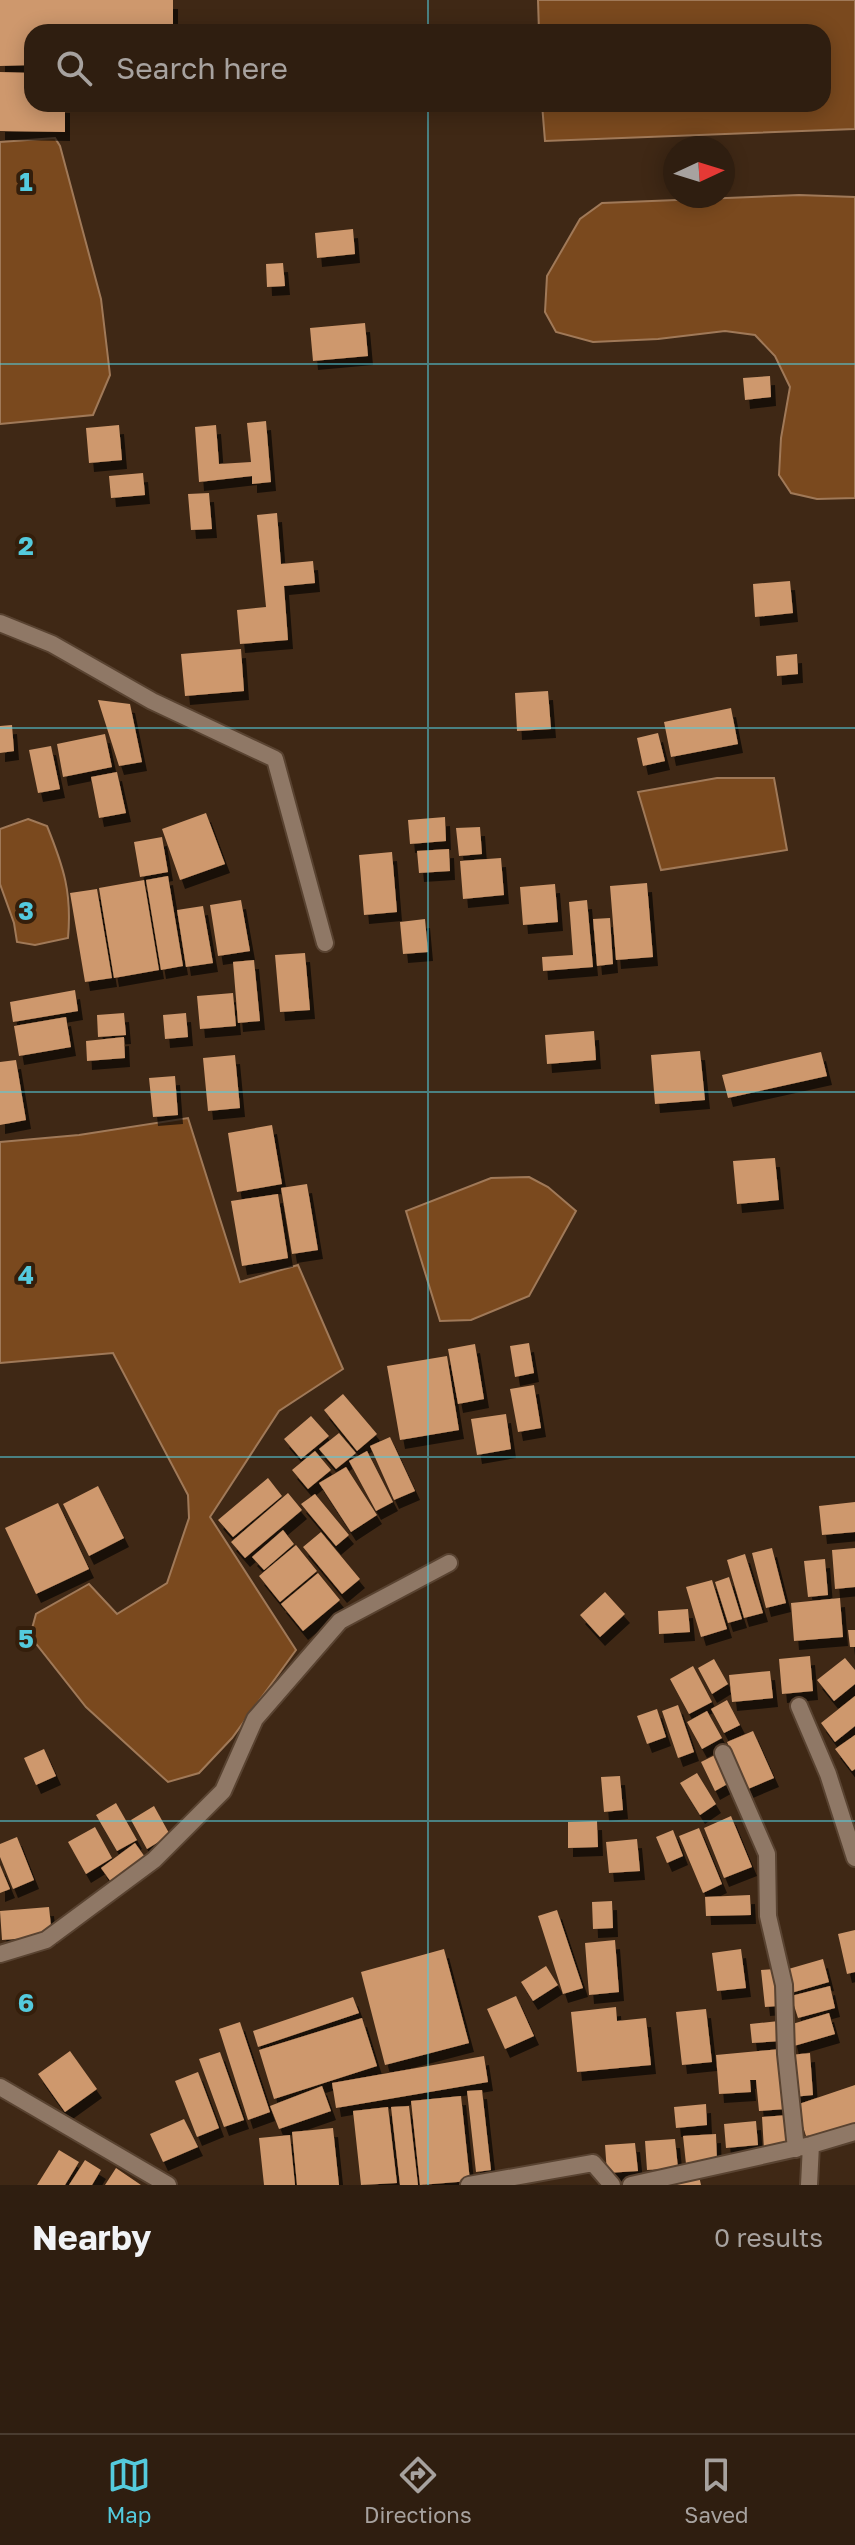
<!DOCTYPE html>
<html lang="en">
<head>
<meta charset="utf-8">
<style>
  :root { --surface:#2f1e10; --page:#3b2b1e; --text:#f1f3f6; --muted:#a7a29f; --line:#4a3c30; --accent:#54cadd }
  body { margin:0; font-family:"Golos Text",sans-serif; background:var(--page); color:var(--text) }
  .compass { position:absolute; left:663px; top:136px; width:72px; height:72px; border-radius:50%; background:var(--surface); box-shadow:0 4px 20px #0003; rotate:86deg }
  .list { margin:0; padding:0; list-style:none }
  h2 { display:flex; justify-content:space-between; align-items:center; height:104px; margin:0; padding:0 32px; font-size:34px }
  h2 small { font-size:26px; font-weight:400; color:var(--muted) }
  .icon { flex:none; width:44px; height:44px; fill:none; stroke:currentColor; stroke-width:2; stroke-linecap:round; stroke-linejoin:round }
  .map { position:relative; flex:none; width:855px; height:2185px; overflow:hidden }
  .search { position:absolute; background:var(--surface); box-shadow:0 4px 20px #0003; left:24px; right:24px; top:24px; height:88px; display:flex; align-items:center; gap:20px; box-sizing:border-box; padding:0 28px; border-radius:24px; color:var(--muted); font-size:30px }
  .sheet { height:248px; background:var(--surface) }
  nav { display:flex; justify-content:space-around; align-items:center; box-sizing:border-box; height:112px; border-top:2px solid var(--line); background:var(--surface); font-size:22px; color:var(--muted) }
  nav a { display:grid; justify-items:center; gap:4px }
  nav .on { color:var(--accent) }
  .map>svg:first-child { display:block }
  .water { fill:#7a491e; stroke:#a07958; stroke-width:2 }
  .building { fill:#ce986d; filter:url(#shadow) }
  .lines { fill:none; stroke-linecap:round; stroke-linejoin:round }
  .street-casing { stroke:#594331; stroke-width:20 }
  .street { stroke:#8f7866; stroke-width:16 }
  .grid { fill:none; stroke:#54cadd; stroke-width:2; stroke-opacity:0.55 }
  .grid-label { font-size:26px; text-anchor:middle; font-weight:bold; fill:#54cadd; stroke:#341e0b; stroke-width:8; stroke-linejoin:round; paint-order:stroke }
</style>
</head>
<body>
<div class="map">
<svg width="855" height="2185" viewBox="0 0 855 2185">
  <defs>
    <filter id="shadow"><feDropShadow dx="5" dy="9" stdDeviation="0" flood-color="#0009"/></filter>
  </defs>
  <rect width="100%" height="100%" fill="#3f2815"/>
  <path class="water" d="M 538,0 L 855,0 L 855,129 L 545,141 L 542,104 L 823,104 L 823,32 L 539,32 Z
    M 55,138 L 60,146 L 101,299 L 110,375 L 93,415 L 0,424 L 0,142 Z
    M 799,195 L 855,197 L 855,498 L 817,499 L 791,493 L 779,475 L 781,438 L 790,387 L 775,356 L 755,335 L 725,331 L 658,339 L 593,342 L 556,332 L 545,312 L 547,276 L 580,219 L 602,203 Z
    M 717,778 L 774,778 L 787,850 L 661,870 L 638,792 Z
    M 28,819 L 47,826 C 64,868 72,893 68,938 L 35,945 L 17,942 L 14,923 L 0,884 L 0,829 Z
    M 188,1118 L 240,1282 L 298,1265 L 343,1369 L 279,1411 L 210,1517 L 296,1650 L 232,1738 L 199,1773 L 168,1782 L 86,1707 L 30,1636 L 36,1614 L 89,1584 L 117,1614 L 167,1583 L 189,1518 L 188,1495 L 113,1353 L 0,1363 L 0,1142 L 79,1135 Z
    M 529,1177 L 548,1187 L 576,1211 L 529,1296 L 471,1320 L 440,1321 L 406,1211 L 491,1178 Z"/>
  <path class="building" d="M 0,0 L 173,0 L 173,32 L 32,32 L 32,65 L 0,66 Z
    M 0,72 L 32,73 L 32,104 L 65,104 L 65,132 L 0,131 Z
    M 353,229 L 355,254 L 317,258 L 315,233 Z
    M 283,263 L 285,286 L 267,287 L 266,264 Z
    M 365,323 L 368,356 L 313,361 L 310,328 Z
    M 770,376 L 771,397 L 745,400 L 743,378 Z
    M 266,421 L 271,482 L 252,484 L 252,476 L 199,482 L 195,427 L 216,425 L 219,464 L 251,462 L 247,423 Z
    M 119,425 L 122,460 L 89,463 L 86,428 Z
    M 143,473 L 145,495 L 111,498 L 109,476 Z
    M 209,493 L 212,529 L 191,530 L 188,494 Z
    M 277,513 L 281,564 L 313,561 L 315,583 L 284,586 L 288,640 L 240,644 L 237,610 L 266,607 L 257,515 Z
    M 790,581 L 793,613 L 755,617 L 753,584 Z
    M 241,649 L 244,691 L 185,696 L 181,654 Z
    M 797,654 L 798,674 L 777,676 L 776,656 Z
    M 548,691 L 551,729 L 517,731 L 515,693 Z
    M 98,700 L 130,704 L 142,762 L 119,766 Z
    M 731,708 L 738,744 L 671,757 L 664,722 Z
    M 12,725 L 14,751 L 0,753 L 0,726 Z
    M 658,733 L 665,761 L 643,766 L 637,738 Z
    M 105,734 L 112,767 L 63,777 L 57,744 Z
    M 51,746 L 60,789 L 38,793 L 29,750 Z
    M 117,772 L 126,813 L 99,818 L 91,777 Z
    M 206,813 L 225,864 L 180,880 L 162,829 Z
    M 445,817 L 446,841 L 410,844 L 408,820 Z
    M 480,827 L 482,854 L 459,856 L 456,828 Z
    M 162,837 L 168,872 L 140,877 L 134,842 Z
    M 449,849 L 450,871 L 419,873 L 417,851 Z
    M 392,852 L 397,912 L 364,915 L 359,855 Z
    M 501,858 L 504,895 L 463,899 L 460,861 Z
    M 168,876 L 183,966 L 161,970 L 146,880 Z
    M 144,880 L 159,970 L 114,978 L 99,888 Z
    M 647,883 L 653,957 L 616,960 L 610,886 Z
    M 555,884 L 558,922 L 523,925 L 520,887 Z
    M 97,889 L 112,978 L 85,982 L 70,893 Z
    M 241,900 L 250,951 L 218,956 L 210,905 Z
    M 587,900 L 593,967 L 543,971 L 542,957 L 573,955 L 569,902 Z
    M 203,906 L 213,963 L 186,967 L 177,910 Z
    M 610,918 L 613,964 L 597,966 L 593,919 Z
    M 425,919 L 428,952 L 403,954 L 400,922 Z
    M 305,953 L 310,1010 L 280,1012 L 275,955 Z
    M 254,960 L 260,1021 L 238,1023 L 233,962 Z
    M 75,990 L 78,1011 L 13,1022 L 10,1002 Z
    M 233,993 L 236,1026 L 200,1029 L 197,996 Z
    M 124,1013 L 126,1035 L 98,1037 L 97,1015 Z
    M 186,1013 L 188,1037 L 165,1039 L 163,1015 Z
    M 66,1017 L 71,1047 L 19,1056 L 14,1026 Z
    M 594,1031 L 596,1060 L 547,1064 L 545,1035 Z
    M 124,1037 L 125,1058 L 87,1061 L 86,1041 Z
    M 700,1051 L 705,1100 L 655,1104 L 651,1055 Z
    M 821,1052 L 827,1076 L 728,1098 L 722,1075 Z
    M 235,1055 L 240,1108 L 208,1111 L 203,1058 Z
    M 16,1060 L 26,1120 L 0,1125 L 0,1062 Z
    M 175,1076 L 178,1115 L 153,1117 L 149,1078 Z
    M 272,1125 L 282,1184 L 237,1192 L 228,1133 Z
    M 775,1158 L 779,1200 L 737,1204 L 733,1161 Z
    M 307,1184 L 318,1250 L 292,1254 L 281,1188 Z
    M 278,1194 L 288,1258 L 242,1266 L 231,1201 Z
    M 529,1343 L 534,1373 L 515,1377 L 510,1346 Z
    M 475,1344 L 484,1399 L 458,1404 L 448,1349 Z
    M 447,1356 L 459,1430 L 400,1440 L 387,1366 Z
    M 534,1385 L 541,1428 L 518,1432 L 510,1389 Z
    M 343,1394 L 377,1434 L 357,1451 L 324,1410 Z
    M 506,1414 L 511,1449 L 477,1455 L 471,1419 Z
    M 311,1416 L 329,1436 L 301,1459 L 284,1439 Z
    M 339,1433 L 356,1453 L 336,1469 L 319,1449 Z
    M 390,1437 L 415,1491 L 394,1500 L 370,1446 Z
    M 315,1451 L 331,1470 L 308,1489 L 292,1470 Z
    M 367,1451 L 393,1502 L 376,1511 L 349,1461 Z
    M 346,1467 L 377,1515 L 351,1532 L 319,1483 Z
    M 268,1478 L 282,1496 L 233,1537 L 218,1520 Z
    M 98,1486 L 124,1538 L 89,1556 L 63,1504 Z
    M 288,1493 L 302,1510 L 245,1558 L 231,1542 Z
    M 315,1494 L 349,1535 L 336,1546 L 301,1504 Z
    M 855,1502 L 855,1532 L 822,1535 L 819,1506 Z
    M 58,1503 L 89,1569 L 36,1594 L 5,1528 Z
    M 283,1530 L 294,1544 L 264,1570 L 252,1557 Z
    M 321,1532 L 360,1579 L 342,1594 L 303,1547 Z
    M 296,1545 L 317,1571 L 280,1602 L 259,1576 Z
    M 772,1548 L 786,1603 L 766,1608 L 752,1553 Z
    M 855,1548 L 855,1587 L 835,1589 L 832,1550 Z
    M 745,1554 L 763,1613 L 744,1618 L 727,1560 Z
    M 825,1559 L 828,1595 L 808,1597 L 804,1561 Z
    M 318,1573 L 340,1600 L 303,1631 L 281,1604 Z
    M 729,1577 L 742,1619 L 728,1623 L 715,1582 Z
    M 712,1580 L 727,1629 L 701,1637 L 686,1587 Z
    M 605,1592 L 625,1614 L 600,1637 L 580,1615 Z
    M 840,1598 L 843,1637 L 794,1641 L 791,1603 Z
    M 688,1609 L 690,1632 L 659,1634 L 658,1611 Z
    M 848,1630 L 855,1630 L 855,1647 L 850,1647 Z
    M 810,1656 L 813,1691 L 782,1694 L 779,1659 Z
    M 845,1658 L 855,1670 L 855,1684 L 834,1701 L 817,1680 Z
    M 714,1659 L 728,1684 L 712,1694 L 698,1668 Z
    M 693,1666 L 712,1702 L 689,1714 L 670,1679 Z
    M 770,1671 L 773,1698 L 732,1702 L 729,1675 Z
    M 855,1696 L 855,1726 L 835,1742 L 821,1723 Z
    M 727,1700 L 740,1725 L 724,1733 L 711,1709 Z
    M 678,1705 L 694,1752 L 678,1758 L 662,1711 Z
    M 657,1709 L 666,1737 L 647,1744 L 637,1716 Z
    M 707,1711 L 722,1738 L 702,1749 L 687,1722 Z
    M 753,1731 L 774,1778 L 748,1789 L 727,1742 Z
    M 855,1735 L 855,1769 L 852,1771 L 835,1749 Z
    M 44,1749 L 56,1776 L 36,1785 L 24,1758 Z
    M 717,1754 L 731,1782 L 715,1791 L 701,1762 Z
    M 697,1773 L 716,1804 L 700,1815 L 680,1783 Z
    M 620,1776 L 623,1810 L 604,1812 L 601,1777 Z
    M 116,1803 L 137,1840 L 117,1851 L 96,1815 Z
    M 154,1806 L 170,1835 L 147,1849 L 131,1820 Z
    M 731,1816 L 752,1867 L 724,1878 L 704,1828 Z
    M 597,1821 L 598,1847 L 568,1848 L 568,1822 Z
    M 95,1827 L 112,1858 L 86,1874 L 68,1842 Z
    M 699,1828 L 722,1884 L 703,1893 L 679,1836 Z
    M 673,1830 L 683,1856 L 667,1863 L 656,1837 Z
    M 17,1837 L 34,1880 L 13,1889 L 0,1857 L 0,1844 Z
    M 637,1839 L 640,1871 L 609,1873 L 606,1842 Z
    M 135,1843 L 145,1857 L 111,1882 L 101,1868 Z
    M 0,1865 L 10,1889 L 0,1893 Z
    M 750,1895 L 751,1915 L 706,1916 L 705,1897 Z
    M 612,1901 L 613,1928 L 593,1929 L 592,1902 Z
    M 49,1907 L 52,1936 L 2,1940 L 0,1911 Z
    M 557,1910 L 583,1988 L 563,1994 L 538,1916 Z
    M 855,1930 L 855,1972 L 847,1974 L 838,1934 Z
    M 615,1940 L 619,1992 L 589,1995 L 585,1943 Z
    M 444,1949 L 469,2043 L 385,2065 L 361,1972 Z
    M 741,1949 L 746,1988 L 717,1991 L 712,1953 Z
    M 823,1959 L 829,1982 L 791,1993 L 785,1970 Z
    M 546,1966 L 558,1985 L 533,2001 L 521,1982 Z
    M 775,1969 L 778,2006 L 765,2007 L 761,1970 Z
    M 830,1986 L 835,2008 L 798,2018 L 791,1996 Z
    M 516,1996 L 534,2036 L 505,2049 L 487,2009 Z
    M 353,1997 L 359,2013 L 258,2047 L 253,2031 Z
    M 616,2007 L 617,2021 L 646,2018 L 651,2065 L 577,2072 L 571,2012 Z
    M 706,2009 L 712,2062 L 682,2065 L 676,2012 Z
    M 829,2013 L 835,2034 L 794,2046 L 789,2025 Z
    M 362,2018 L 377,2066 L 274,2099 L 259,2050 Z
    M 779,2021 L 781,2041 L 752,2043 L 750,2024 Z
    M 240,2022 L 270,2112 L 248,2120 L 219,2029 Z
    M 781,2049 L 786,2109 L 759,2111 L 756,2080 L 750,2080 L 751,2092 L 719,2094 L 716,2055 Z
    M 70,2051 L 97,2089 L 65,2112 L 38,2074 Z
    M 220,2052 L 244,2120 L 224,2127 L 199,2059 Z
    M 810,2053 L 813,2095 L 793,2097 L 790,2055 Z
    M 484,2056 L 488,2082 L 336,2108 L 332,2083 Z
    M 198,2072 L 219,2128 L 197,2137 L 175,2081 Z
    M 855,2085 L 855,2123 L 807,2139 L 796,2105 Z
    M 322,2086 L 331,2111 L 279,2129 L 270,2106 Z
    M 482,2090 L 491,2170 L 476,2172 L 467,2091 Z
    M 461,2096 L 470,2181 L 420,2185 L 411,2101 Z
    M 706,2104 L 707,2125 L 676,2128 L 674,2107 Z
    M 409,2106 L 418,2185 L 400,2185 L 391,2107 Z
    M 388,2107 L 397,2183 L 361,2185 L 353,2111 Z
    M 788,2115 L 790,2148 L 764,2150 L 762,2117 Z
    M 184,2119 L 198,2147 L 163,2162 L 150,2134 Z
    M 756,2121 L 758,2145 L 726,2148 L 724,2124 Z
    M 333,2128 L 339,2185 L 297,2185 L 292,2132 Z
    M 716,2134 L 717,2161 L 686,2164 L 683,2136 Z
    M 290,2135 L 295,2185 L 264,2185 L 259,2138 Z
    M 675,2139 L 678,2168 L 647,2170 L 645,2141 Z
    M 635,2143 L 638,2171 L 607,2173 L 605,2145 Z
    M 59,2150 L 79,2162 L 65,2185 L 37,2185 Z
    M 85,2160 L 101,2170 L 92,2185 L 69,2185 Z
    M 116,2168 L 141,2185 L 105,2185 Z
    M 699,2176 L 701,2185 L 668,2185 L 668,2184 Z"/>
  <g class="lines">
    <g class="street-casing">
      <path id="street" d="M 0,623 L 52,644 L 152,701 L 275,759 L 325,943
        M 799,1706 L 828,1774 L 855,1858
        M 723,1753 L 767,1854 L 768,1916 L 784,1985 L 786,2054 L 796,2149
        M 0,1954 L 46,1940 L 154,1860 L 223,1791 L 255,1719 L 340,1621 L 449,1563
        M 0,2087 L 168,2185
        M 469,2185 L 593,2163 L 612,2185
        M 631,2185 L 811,2145 L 855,2132
        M 809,2185 L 811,2145"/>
    </g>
    <use href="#street" class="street"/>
  </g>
  <path class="grid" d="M 428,0 L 428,32M 428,104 L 428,2185M 0,364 L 855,364M 0,728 L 855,728M 0,1092 L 855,1092M 0,1457 L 855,1457M 0,1821 L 855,1821"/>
  <g class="grid-label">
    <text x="26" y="191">1</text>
    <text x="26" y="555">2</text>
    <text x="26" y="920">3</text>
    <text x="26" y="1284">4</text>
    <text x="26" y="1648">5</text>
    <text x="26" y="2012">6</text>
  </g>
</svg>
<svg class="compass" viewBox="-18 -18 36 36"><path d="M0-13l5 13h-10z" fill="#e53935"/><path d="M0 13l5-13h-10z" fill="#a7a29f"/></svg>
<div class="search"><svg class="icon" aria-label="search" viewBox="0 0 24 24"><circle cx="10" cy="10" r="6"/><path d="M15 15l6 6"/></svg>Search here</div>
</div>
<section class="sheet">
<h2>Nearby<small>0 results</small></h2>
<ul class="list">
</ul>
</section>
<nav>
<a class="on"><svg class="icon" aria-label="map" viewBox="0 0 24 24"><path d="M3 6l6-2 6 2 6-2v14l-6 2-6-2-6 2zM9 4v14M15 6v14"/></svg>Map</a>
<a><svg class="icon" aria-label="directions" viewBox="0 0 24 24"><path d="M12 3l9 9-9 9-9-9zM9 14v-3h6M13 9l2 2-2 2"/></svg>Directions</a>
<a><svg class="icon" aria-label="saved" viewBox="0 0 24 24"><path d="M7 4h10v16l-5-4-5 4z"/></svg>Saved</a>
</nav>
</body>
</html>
